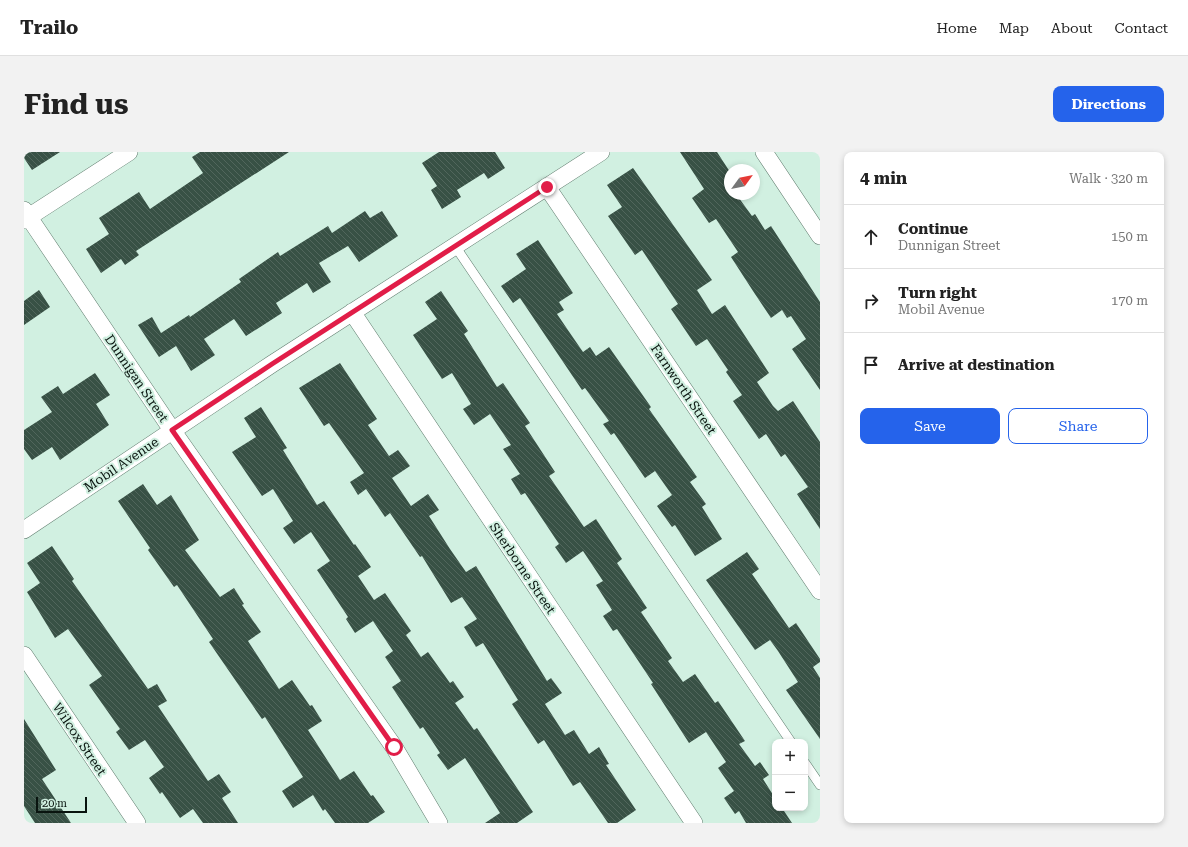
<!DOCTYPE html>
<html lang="en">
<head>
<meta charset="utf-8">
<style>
  :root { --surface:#fff; --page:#f2f2f2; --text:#222; --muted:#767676; --line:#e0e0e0; --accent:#2563eb }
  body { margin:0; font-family:"Roboto Serif",serif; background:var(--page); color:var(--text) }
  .controls { position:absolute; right:12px; bottom:12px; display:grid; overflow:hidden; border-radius:8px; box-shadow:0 2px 6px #0003 }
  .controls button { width:36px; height:36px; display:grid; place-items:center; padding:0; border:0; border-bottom:1px solid var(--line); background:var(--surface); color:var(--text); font:20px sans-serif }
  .compass { position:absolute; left:700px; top:12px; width:36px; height:36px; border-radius:50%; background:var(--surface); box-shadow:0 2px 6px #0003; rotate:57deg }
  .scale { position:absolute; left:12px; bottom:10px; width:51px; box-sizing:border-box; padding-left:4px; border:2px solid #09140f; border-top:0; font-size:11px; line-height:14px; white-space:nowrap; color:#09140f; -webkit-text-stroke:3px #d1f0e1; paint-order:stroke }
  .stop { position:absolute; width:12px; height:12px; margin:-9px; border:3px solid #e11d48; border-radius:50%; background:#fff }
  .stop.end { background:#e11d48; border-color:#fff; box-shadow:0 1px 4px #0008 }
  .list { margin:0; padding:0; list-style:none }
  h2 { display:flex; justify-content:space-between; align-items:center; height:52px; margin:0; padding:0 16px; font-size:17px }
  h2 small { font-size:13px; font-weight:400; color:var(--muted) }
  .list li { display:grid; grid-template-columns:26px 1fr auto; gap:12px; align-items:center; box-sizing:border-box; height:64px; padding:0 16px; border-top:1px solid var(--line) }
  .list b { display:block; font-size:15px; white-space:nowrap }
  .list p { margin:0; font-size:13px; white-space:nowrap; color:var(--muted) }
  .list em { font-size:13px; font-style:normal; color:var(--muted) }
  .actions { display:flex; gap:8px; padding:12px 16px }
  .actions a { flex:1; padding:9px 0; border:1px solid var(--accent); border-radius:8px; text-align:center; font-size:14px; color:var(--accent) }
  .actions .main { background:var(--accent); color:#fff }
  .icon { flex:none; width:22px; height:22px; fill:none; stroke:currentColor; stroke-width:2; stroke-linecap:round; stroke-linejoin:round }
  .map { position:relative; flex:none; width:796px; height:671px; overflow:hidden; border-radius:8px }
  header { display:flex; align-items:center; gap:24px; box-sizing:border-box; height:56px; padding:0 20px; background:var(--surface); border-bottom:1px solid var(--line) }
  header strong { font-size:19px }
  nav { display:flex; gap:22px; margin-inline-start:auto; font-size:14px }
  .intro { display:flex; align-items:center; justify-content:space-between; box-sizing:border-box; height:96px; padding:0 24px }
  h1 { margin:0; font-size:28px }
  .button { padding:10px 18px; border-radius:8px; background:var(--accent); color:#fff; font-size:14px; font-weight:700 }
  main { display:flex; gap:24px; padding:0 24px }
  aside { flex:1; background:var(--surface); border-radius:8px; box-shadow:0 2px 6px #0003 }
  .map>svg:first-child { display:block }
  .building { fill:url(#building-back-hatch) }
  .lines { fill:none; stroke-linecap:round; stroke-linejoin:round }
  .lane-casing { stroke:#617d6f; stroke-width:10 }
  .street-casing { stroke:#617d6f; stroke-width:18 }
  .lane { stroke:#fff; stroke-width:9 }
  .street { stroke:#fff; stroke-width:17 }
  .route { stroke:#e11d48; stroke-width:5 }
  .labels { text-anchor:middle; stroke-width:4; stroke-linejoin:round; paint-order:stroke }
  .street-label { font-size:13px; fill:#09140f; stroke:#d1f0e1 }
</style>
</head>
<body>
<header>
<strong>Trailo</strong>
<nav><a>Home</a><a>Map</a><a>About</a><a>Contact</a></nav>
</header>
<div class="intro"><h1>Find us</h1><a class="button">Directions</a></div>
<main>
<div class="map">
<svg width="796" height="671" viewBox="0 0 796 671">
  <defs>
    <pattern id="building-back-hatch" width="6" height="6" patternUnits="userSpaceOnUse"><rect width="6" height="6" fill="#385145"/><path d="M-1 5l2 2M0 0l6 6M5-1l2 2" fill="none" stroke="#51665c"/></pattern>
  </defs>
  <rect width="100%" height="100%" fill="#d1f0e1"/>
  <path class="building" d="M 0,0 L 36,0 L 8,18 L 0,6 Z
    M 176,0 L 265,0 L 112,99 L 115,103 L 101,113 L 97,107 L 77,121 L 62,97 L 85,82 L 75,66 L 115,40 L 126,57 L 179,21 L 168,5 Z
    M 415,0 L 471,0 L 481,16 L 464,27 L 460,21 L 433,38 L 437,45 L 418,57 L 407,38 L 413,34 L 398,11 Z
    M 656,0 L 693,0 L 706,20 L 706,42 L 712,42 L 728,64 L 731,62 L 741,78 L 747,74 L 796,150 L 796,238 L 768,197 L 782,187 L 767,164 L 763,166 L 758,158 L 747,166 L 729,139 L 707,105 L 714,100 L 692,67 L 685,71 L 668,46 L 680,37 Z
    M 609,16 L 688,128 L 673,138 L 688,162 L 701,153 L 745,221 L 733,230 L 749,254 L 754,259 L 769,249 L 796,290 L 796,377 L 773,342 L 784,335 L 761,302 L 757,305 L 742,282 L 735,287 L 709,249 L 718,243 L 702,220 L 704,218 L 683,187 L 672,194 L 647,157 L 654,152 L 618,98 L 611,103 L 584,64 L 598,55 L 583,33 Z
    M 341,59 L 346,66 L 358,59 L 374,84 L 335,110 L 324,94 L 295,111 L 307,130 L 289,141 L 283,131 L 252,151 L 258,161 L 222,184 L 210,167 L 180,187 L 191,203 L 167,219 L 152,194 L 135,205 L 114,173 L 128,165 L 137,181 L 165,163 L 166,165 L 217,130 L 215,127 L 254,100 L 256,104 L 304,74 L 308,81 Z
    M 514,88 L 549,141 L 535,150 L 540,158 L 533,162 L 548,184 L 559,200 L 566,195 L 572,204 L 585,195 L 627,255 L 625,257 L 673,325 L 666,330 L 682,352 L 678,355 L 698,387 L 671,404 L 651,373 L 648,375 L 633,354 L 648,343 L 631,319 L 621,326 L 590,281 L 587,283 L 579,272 L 585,269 L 561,236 L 558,238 L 496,146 L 489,151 L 477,134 L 502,117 L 492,102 Z
    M 15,138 L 26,155 L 0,173 L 0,149 Z
    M 417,139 L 444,179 L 440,182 L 473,235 L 479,231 L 506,271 L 501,274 L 531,320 L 525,324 L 560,375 L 572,367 L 598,407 L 593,411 L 623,456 L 617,460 L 648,506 L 644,509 L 659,530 L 671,522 L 691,551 L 694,549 L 721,589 L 715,592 L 731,614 L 736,610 L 745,623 L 739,627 L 751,646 L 751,656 L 758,656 L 768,671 L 722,671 L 715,659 L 711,662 L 700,646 L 710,639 L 694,616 L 702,610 L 682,580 L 665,591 L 627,532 L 629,531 L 593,477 L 589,479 L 579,464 L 588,458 L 572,433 L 579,429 L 559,399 L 542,411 L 531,395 L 535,392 L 501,341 L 497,343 L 487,327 L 496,322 L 479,297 L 487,293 L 466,262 L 450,273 L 439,257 L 447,252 L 428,221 L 418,227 L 389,183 L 413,167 L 401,150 Z
    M 316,211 L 353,267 L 344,273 L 365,304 L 374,298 L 386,314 L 368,326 L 387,354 L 404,342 L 415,358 L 405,364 L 426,397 L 442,420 L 452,414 L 523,529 L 527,526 L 538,541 L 521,552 L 541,583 L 550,578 L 565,602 L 575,595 L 585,612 L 582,613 L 612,658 L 593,671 L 584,671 L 556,630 L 549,634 L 520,588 L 514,592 L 488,552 L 494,548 L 459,491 L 452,495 L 440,475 L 453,467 L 438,445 L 427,451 L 398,404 L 396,405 L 366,361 L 361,365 L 342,337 L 334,343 L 326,330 L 340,321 L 305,271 L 300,274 L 275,236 Z
    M 71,221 L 86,243 L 72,252 L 85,273 L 36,308 L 28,295 L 8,308 L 0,297 L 0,278 L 28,260 L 17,245 L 34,234 L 39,242 Z
    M 237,255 L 263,296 L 259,298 L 293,353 L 300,349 L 330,393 L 331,392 L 347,415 L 334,424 L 350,448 L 361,441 L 387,479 L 382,483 L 397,505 L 404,500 L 426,531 L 429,529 L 440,545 L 431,551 L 450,578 L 453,576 L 509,660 L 493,671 L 461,671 L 476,661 L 441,606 L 424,618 L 413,603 L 416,601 L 399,575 L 396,577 L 368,535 L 377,529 L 361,505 L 369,499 L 349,469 L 331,481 L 322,467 L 324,465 L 293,418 L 306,409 L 287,380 L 270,392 L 259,376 L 269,369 L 249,337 L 238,344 L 208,300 L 232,285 L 220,266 Z
    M 119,332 L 133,353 L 147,343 L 175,388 L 161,398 L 196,445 L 210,436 L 220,452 L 218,453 L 237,480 L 224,489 L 255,537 L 268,528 L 286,554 L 288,553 L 298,569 L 284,578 L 316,628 L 330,619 L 347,644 L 349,643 L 361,660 L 344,671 L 311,671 L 301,657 L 299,659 L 289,643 L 269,656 L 258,639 L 279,625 L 241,565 L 238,567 L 185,490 L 189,487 L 153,433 L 150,435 L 124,398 L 126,396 L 94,349 Z
    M 28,394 L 50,427 L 48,429 L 124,537 L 133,532 L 143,549 L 134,554 L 184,629 L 195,622 L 207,640 L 198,646 L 214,671 L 179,671 L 169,657 L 156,666 L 138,640 L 136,642 L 125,626 L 140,615 L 121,588 L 105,598 L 92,580 L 96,577 L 65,533 L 78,524 L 44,477 L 31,486 L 3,440 L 16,431 L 3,411 Z
    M 723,400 L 735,417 L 728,422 L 765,476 L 772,471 L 796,507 L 796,510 L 789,515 L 796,526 L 796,587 L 762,538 L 774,530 L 754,499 L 746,488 L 731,498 L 682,428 Z
    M 0,567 L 32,618 L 18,627 L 47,671 L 11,671 L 0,654 Z"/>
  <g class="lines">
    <g class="lane-casing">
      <path id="lane" d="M 431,94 L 767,590
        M 781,611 L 796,633"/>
    </g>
    <g class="street-casing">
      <path id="street" d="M 740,0 L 796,84
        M 523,35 L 796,439
        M 0,58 L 148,278 L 370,595 L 415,671
        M 0,68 L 105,0
        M 328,160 L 670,671
        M 0,378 L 248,212 L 577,0
        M 0,503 L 113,671"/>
    </g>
    <use href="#lane" class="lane"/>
    <use href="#street" class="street"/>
  </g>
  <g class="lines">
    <path class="route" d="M 370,595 L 148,278 L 248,212 L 523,35"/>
  </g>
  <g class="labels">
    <g class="street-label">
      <text transform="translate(113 226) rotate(56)" y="5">Dunnigan Street</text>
      <text transform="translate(660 237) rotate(56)" y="5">Farnworth Street</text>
      <text transform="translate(97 312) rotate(-34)" y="5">Mobil Avenue</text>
      <text transform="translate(499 416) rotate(56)" y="5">Sherborne Street</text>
      <text transform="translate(56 587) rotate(56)" y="5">Wilcox Street</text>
    </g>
  </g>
</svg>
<div class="controls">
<button>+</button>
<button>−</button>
</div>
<svg class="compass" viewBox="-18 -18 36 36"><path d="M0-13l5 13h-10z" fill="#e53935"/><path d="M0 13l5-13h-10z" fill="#767676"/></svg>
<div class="scale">20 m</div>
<div class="stop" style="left:370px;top:595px"></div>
<div class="stop end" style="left:523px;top:35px"></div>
</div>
<aside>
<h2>4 min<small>Walk · 320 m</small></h2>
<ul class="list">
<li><svg class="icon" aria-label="ahead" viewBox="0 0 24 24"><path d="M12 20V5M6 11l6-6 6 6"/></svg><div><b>Continue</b><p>Dunnigan Street</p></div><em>150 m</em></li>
<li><svg class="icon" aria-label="right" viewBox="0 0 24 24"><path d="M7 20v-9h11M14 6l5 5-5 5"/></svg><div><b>Turn right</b><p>Mobil Avenue</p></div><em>170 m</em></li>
<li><svg class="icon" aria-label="arrive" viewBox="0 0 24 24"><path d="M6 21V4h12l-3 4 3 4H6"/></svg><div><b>Arrive at destination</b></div></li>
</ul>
<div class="actions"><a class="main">Save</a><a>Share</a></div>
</aside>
</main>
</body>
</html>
